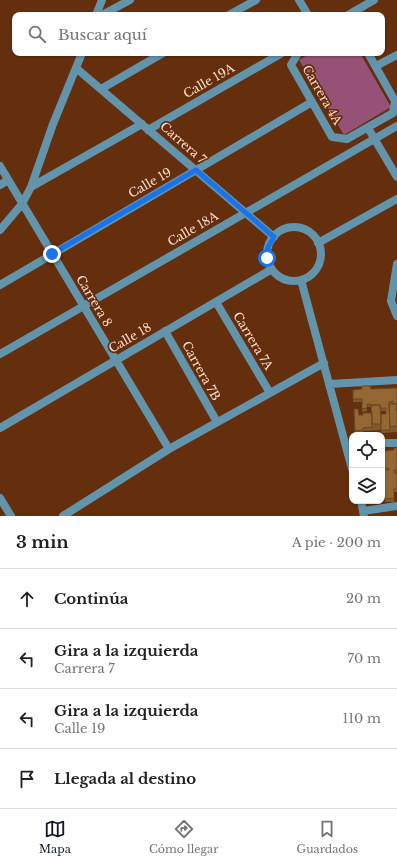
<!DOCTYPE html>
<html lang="es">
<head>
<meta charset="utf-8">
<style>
  :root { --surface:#fff; --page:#f2f2f2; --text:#202124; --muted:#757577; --line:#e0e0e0; --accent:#111827 }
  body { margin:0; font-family:"Libre Baskerville",serif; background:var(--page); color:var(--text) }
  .controls { position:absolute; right:12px; bottom:12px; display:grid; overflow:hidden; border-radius:8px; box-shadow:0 1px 3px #0004 }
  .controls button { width:36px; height:36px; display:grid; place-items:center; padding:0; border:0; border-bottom:1px solid var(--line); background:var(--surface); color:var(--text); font:20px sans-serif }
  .stop { position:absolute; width:12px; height:12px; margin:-9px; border:3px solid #1a73e8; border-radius:50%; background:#fff }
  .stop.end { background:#1a73e8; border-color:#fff; box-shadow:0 1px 4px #0008 }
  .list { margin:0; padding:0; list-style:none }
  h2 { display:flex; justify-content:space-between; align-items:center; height:52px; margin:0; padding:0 16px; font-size:17px }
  h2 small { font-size:13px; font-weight:400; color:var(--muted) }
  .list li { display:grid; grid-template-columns:26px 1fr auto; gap:12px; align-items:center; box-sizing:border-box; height:60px; padding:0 16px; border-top:1px solid var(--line) }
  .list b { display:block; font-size:15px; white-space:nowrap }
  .list p { margin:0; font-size:13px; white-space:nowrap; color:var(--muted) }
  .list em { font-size:13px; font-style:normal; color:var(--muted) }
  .icon { flex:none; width:22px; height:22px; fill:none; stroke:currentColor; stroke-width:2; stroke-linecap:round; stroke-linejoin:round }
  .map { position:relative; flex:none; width:397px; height:516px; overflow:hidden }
  .search { position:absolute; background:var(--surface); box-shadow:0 1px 3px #0004; left:12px; right:12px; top:12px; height:44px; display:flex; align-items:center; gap:10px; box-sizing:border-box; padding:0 14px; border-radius:8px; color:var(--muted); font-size:15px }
  .sheet { height:292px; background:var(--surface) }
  nav { display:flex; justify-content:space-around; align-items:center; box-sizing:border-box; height:56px; border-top:1px solid var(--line); background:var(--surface); font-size:11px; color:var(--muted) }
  nav a { display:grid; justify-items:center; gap:2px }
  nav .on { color:var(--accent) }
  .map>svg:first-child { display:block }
  .green { fill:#955176 }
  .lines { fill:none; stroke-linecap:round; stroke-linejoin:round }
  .minor { stroke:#6295ac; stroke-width:8 }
  .wall { fill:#80592b; fill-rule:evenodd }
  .building { fill:#956732; stroke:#684823 }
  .route { stroke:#1a73e8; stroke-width:5 }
  .labels { text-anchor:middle; stroke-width:3.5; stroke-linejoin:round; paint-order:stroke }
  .street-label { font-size:12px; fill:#fedbca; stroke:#652e0d }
</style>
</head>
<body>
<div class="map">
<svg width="397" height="516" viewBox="0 0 397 516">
  <rect width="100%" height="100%" fill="#652e0d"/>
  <path class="green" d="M 311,53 L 360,53 L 391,107 L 344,135 L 299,60 Z"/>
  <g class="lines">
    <path class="minor" d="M 299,0 L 308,15
      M 96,15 L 102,0
      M 102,15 L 130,0
      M 229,15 L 256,0
      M 348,15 L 374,0
      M 298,53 L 291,65 L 332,137 L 347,139 L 393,113 L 395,101 L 368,53
      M 376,66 L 397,55
      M 76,68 L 274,237
      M 101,89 L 163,53
      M 368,128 L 397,177
      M 148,130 L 282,53
      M 0,166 L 169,449
      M 0,185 L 8,180
      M 31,187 L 142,124
      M267 254a27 27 0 1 1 54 0a27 27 0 1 1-54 0Z
      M 0,230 L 22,204 L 31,187 L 53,124 L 82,53
      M 318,243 L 397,199
      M 397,264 L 391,301 L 397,316
      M 301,280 L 352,469
      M 0,285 L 312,102
      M 216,302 L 270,393
      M 165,331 L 217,422
      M 0,354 L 397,126
      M 330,384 L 397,380
      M 0,428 L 272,269
      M 382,443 L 397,443
      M 0,498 L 11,516
      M 361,501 L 364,516
      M 363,511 L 397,506
      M 63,516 L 169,449 L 324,363"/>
  </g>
  <path class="wall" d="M 397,388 L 397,432 L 381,433 L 381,429 L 381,430 L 363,431 L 363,434 L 355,434 L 354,409 L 359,415 L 363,415 L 371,413 L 371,407 L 367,407 L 367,411 L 362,412 L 362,402 L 353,402 L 353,390 ZM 380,411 L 386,411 L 386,414 L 381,414 Z
    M 382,448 L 385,451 L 394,450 L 397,448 L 397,473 L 394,473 L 397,473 L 397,492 L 394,492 L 394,502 L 385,502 L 385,495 L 382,495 Z"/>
  <path class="building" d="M 362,386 L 370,386 L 371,389 L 397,388 L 397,404 L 393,404 L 393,401 L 389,402 L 390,430 L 381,430 L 381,414 L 386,414 L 386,408 L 380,408 L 380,405 L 371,405 L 371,408 L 371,404 L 367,404 L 367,408 L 362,409 L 362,399 L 353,399 L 353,390 L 362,389 Z
    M 389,404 L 397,404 L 396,410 L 397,410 L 397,426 L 390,427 Z
    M 371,405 L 380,405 L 381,424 L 372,424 Z
    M 354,409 L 358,409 L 359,415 L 363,415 L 363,413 L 372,413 L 372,427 L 363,428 L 363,430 L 355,431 Z
    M 382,448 L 385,448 L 385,451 L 394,450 L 394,448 L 397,448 L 397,470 L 394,470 L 394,473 L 397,473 L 397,489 L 394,489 L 394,498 L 385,499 L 385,492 L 382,492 L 382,470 L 389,470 L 389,468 L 382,468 Z"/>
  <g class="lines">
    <path class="route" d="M 52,254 L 196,170 L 274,237 L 268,247 L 267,258"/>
  </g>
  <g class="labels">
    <g class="street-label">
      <text transform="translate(209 81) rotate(-30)" y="4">Calle 19A</text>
      <text transform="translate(322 95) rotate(60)" y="4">Carrera 4A</text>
      <text transform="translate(183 143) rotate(41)" y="4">Carrera 7</text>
      <text transform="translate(150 183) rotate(-30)" y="4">Calle 19</text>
      <text transform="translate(193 229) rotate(-30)" y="4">Calle 18A</text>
      <text transform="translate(94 301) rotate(59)" y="4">Carrera 8</text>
      <text transform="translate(130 338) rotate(-30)" y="4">Calle 18</text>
      <text transform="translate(253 341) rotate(59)" y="4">Carrera 7A</text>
      <text transform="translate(201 371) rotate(61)" y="4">Carrera 7B</text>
    </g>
  </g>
</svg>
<div class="controls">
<button><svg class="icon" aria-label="locate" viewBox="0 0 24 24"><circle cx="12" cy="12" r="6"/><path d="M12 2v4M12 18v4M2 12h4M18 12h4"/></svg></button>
<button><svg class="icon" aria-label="layers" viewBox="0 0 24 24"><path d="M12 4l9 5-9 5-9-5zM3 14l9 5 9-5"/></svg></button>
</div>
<div class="stop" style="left:267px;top:258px"></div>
<div class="stop end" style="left:52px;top:254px"></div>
<div class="search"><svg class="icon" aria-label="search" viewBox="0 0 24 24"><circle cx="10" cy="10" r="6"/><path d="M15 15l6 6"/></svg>Buscar aquí</div>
</div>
<section class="sheet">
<h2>3 min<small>A pie · 200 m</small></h2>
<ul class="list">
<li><svg class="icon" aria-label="ahead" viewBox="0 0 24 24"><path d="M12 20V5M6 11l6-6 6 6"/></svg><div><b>Continúa</b></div><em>20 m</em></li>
<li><svg class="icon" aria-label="left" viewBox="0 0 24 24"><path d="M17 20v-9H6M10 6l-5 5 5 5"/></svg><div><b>Gira a la izquierda</b><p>Carrera 7</p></div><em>70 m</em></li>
<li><svg class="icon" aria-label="left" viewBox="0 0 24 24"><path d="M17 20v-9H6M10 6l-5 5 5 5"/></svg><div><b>Gira a la izquierda</b><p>Calle 19</p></div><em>110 m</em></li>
<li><svg class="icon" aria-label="arrive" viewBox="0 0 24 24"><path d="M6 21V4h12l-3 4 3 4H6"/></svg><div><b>Llegada al destino</b></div></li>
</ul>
</section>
<nav>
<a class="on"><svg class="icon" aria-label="map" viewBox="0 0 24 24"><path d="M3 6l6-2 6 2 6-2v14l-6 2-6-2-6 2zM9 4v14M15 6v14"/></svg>Mapa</a>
<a><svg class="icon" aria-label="directions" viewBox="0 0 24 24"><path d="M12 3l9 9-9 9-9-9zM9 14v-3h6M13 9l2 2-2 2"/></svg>Cómo llegar</a>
<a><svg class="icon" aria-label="saved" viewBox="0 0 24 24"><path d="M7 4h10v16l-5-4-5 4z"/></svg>Guardados</a>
</nav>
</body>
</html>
